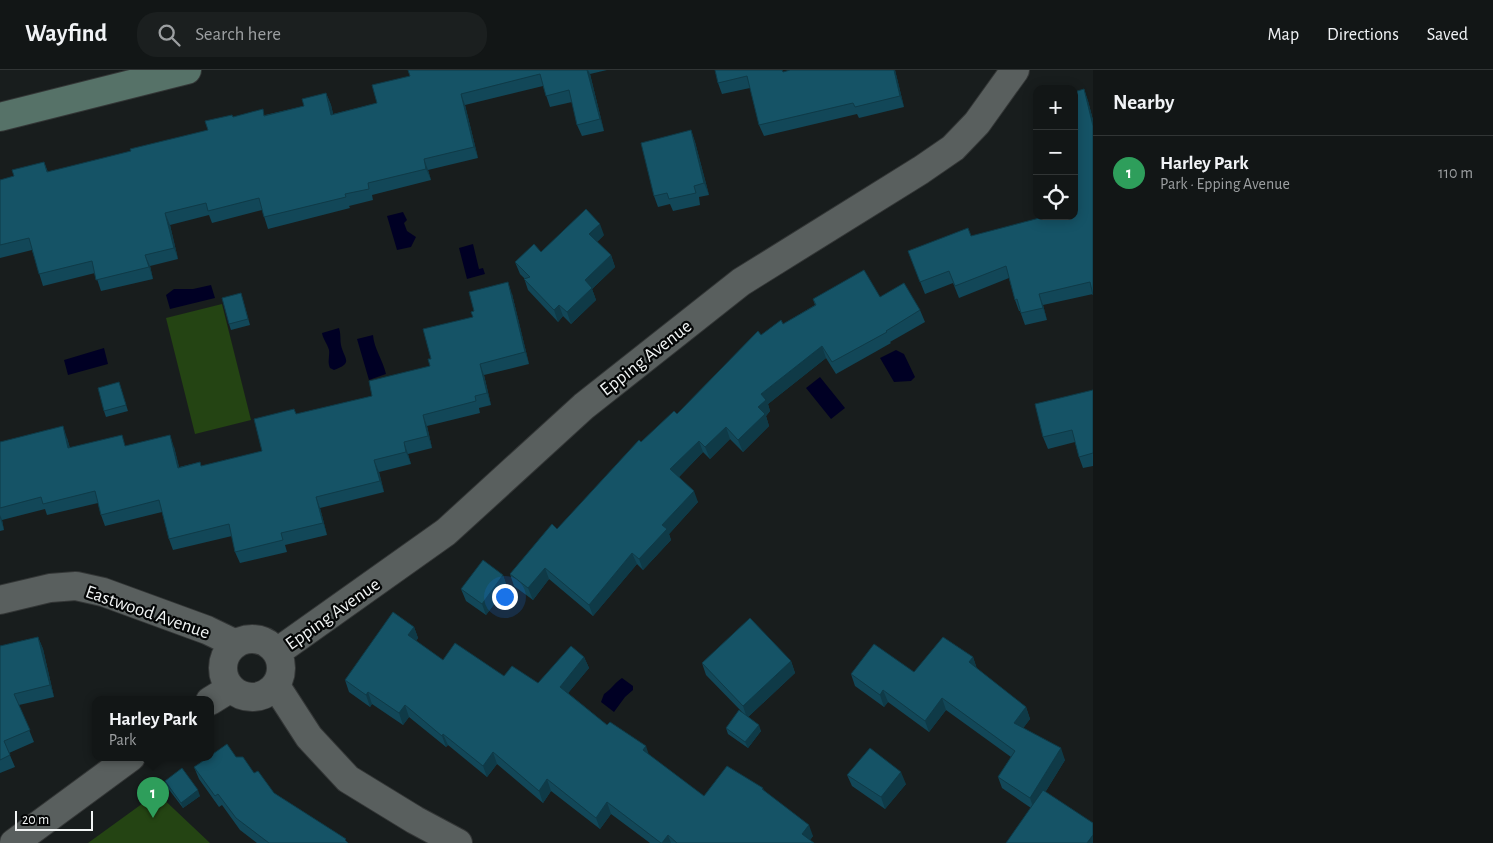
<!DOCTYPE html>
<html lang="en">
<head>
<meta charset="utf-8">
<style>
  :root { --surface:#121616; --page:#1b1f1f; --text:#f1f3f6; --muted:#9c9fa1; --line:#313535; --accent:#2563eb }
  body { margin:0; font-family:"Alegreya Sans",sans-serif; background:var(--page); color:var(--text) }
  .controls { position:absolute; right:15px; top:15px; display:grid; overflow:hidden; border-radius:10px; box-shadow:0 2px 12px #0003 }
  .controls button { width:45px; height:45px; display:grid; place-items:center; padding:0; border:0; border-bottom:1px solid var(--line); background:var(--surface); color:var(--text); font:25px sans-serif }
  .scale { position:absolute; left:15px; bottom:12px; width:78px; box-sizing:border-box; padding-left:5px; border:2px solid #f1f4f4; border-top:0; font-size:14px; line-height:18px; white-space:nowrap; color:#f1f4f4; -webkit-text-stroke:4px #050707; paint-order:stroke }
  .you { position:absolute; left:504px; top:526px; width:18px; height:18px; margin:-12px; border:4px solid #fff; border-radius:50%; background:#1a73e8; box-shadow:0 0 0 8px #1a73e833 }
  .badge { display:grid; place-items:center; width:32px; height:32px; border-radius:50%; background:var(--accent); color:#fff; font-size:16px; font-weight:700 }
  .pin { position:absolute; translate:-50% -41px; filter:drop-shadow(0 1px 2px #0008) }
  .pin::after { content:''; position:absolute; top:26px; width:18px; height:15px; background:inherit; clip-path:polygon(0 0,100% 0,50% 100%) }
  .popup { position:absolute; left:92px; top:626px; width:122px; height:65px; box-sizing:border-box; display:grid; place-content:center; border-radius:10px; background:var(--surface); filter:drop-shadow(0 1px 4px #0005); font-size:16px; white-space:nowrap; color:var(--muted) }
  .popup b { font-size:19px; color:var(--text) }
  .popup::after { content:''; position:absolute; left:50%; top:100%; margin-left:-10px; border:10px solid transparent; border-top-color:var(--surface) }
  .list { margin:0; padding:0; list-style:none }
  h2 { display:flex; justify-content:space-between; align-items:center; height:65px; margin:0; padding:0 20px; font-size:21px }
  h2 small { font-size:16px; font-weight:400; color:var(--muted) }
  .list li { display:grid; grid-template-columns:32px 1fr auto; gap:15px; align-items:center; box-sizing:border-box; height:75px; padding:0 20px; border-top:1px solid var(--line) }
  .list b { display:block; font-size:19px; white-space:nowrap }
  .list p { margin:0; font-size:16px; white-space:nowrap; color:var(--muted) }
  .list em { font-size:16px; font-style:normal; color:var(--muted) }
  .icon { flex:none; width:28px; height:28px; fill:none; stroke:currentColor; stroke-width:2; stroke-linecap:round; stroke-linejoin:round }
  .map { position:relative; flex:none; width:1093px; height:773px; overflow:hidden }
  header { display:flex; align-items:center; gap:30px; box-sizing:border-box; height:70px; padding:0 25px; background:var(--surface); border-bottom:1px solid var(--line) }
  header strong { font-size:24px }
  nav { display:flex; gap:28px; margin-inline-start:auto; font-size:18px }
  .search { width:350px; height:45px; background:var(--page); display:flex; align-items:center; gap:12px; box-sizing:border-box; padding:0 18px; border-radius:20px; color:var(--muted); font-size:19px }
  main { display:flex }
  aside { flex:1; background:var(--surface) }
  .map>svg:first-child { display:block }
  .green { fill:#244413 }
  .water { fill:#000024 }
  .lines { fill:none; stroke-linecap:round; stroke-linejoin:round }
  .street-casing { stroke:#333636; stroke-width:30 }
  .secondary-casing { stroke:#333636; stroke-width:30 }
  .street { stroke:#595f5e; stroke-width:28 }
  .secondary { stroke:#567268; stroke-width:28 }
  .wall { fill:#124758 }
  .shaded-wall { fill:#0f3a47 }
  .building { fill:#155366; stroke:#0f3a47 }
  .labels { text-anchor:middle; stroke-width:4.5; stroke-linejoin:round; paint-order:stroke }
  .street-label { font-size:19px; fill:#f1f4f4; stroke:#050707 }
</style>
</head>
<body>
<header>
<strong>Wayfind</strong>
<div class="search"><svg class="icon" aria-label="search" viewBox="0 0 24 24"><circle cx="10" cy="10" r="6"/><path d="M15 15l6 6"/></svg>Search here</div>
<nav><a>Map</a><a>Directions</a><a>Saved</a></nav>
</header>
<main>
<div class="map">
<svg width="1093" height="773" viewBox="0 0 1093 773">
  <rect width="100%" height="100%" fill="#181d1d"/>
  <path class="green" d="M 222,234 L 251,350 L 195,364 L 166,248 Z
    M 157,723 L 210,773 L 88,773 Z"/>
  <path class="water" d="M 403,142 L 407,150 L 404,153 L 407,161 L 416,167 L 411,177 L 397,180 L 387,146 Z
    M 473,174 L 479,199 L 483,198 L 485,204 L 467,209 L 459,178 Z
    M 211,215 L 215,228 L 170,239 L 166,225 L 174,219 L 193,219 Z
    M 339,258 C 341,264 340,269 341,275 C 344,289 354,293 334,300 L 330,298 C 327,291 330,286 329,280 C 327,273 323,269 322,263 Z
    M 373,265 C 374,279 383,290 386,304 L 369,310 L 357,269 Z
    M 104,278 L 108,294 L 68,305 L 64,290 Z
    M 896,280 L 904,284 L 915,307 L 911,311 L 894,312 L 880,288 Z
    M 820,307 L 845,338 L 831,349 L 806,318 Z
    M 622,608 L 633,616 L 633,620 L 625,627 L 614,642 L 601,632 L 604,624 C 612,619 614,613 622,608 Z"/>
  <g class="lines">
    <g class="street-casing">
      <path id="street" d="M 0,530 L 50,518 L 76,516 L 103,522 L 207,560 L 236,574
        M223 598a29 29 0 1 1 58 0a29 29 0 1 1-58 0Z
        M 277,582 L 446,462 L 584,336 L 741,212 L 921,100 L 953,78 L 977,53 L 1015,0
        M 276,616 L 309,667 L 348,709 L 415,750 L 458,773
        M 210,631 L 231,618
        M 14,773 L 131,687"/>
    </g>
    <g class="secondary-casing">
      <path id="secondary" d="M 0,47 L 187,0"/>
    </g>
    <use href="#street" class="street"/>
    <use href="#secondary" class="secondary"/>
  </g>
  <path class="wall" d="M 408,0 L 607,0 L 590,4 L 604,61 L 582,66 L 577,55 L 572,32 L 550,37 L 543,16 L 465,35 L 478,88 L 428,100 L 431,110 L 372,125 L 373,130 L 349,136 L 350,138 L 268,159 L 262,140 L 212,153 L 209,145 L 170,155 L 178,189 L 150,196 L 153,209 L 101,221 L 95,203 L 43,216 L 32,180 L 0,188 L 0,110 L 14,106 L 44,92 L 48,102 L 107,88 L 208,60 L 233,47 L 265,45 L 304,36 L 326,23 L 331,35 L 333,44 L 377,33 L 410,6 Z
    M 715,0 L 784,2 L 895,0 L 904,37 L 859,48 L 857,44 L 764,66 L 759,55 L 750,18 L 722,24 L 718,13 Z
    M 1084,19 L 1088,31 L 1093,50 L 1093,225 L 1093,224 L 1043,235 L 1047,250 L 1025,255 L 1020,241 L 1019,241 L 1015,230 L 1009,208 L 959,228 L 953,213 L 925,224 L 908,181 L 971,166 L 1074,146 Z
    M 691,60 L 695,72 L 709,125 L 699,127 L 700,135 L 673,141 L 670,134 L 658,137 L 654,126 Z
    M 604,165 L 597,172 L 611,185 L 615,197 L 592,219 L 596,230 L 571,254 L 563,246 L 558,252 L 528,220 L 524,208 L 520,204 L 515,192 L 541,182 Z
    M 241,223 L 250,255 L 231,260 L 229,254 Z
    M 512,224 L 529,294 L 484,305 L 491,335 L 479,338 L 480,343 L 427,356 L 432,378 L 408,384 L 411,394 L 379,402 L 384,422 L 320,438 L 327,465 L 285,475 L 287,482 L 240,493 L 235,482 L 232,466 L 173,480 L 169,469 L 162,442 L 105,456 L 101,445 L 98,433 L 47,445 L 45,439 L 2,450 L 4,460 L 0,461 L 0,372 L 67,368 L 70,378 L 126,376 L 174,377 L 179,397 L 200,392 L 201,396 L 262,381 L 294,339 L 296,344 L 372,326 L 430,296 L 431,289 L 473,247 Z
    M 880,227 L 920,240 L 925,252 L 890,272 L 891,273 L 836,304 L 826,288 L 768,334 L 770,341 L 766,346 L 769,356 L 743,382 L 730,369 L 710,389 L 703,382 L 679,407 L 698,432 L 669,464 L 671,470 L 643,500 L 637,494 L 593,546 L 549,509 L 533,530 L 514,516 L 510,504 L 557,459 L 641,372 L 677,344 L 761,265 L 783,254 L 815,235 L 813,229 Z
    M 119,312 L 128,341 L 106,347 L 104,341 Z
    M 1093,320 L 1093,396 L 1083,398 L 1079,387 L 1075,372 L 1048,379 L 1043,367 Z
    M 503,505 L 507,517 L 486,545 L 466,531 L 461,519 Z
    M 414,557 L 418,568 L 416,571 L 443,590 L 504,606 L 538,613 L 584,587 L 589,598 L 568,623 L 607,655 L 649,685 L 704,726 L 763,718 L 764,721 L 813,766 L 810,770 L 814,773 L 650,773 L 611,744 L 600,759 L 551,721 L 543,733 L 497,694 L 487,707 L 448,675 L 446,677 L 409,647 L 403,655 L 372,634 L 370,637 L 349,622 L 345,610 Z
    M 38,567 L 43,579 L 54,627 L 19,635 L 34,672 L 9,683 L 15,697 L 0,703 L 0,576 Z
    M 973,587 L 977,599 L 1026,637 L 1030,649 L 1023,658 L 1065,690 L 1046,721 L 1031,738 L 1002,718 L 998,707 L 1011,687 L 946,640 L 929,662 L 888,632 L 884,637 L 855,616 L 851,604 L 914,602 Z
    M 791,591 L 795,603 L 748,647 L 761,661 L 748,678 L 728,664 L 726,658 L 743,643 L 706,605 L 702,593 Z
    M 236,687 L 254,703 L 274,723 L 346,769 L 346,772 L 348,773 L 257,773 L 240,760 L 222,735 L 219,737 L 199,709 L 194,697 Z
    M 847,705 L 906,714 L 885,739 L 852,716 Z
    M 165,711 L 200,726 L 183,738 L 167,717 Z"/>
  <path class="shaded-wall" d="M 587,0 L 588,0 L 590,4 L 604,61 L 600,49 Z
    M 894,0 L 895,0 L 904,37 L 900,26 Z
    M 1084,19 L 1088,31 L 1093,50 L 1093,56 Z
    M 326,23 L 331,35 L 336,56 L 331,45 Z
    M 461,24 L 465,35 L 478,88 L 474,77 Z
    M 691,60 L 695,72 L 709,125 L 704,113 Z
    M 424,89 L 428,100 L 431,110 L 426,99 Z
    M 165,143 L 170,155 L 178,189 L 174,178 Z
    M 600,154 L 604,165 L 593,175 L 589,164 Z
    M 145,185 L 150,196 L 153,209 Z
    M 611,185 L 615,197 L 592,219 L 596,230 L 571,254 L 567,242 L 585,210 Z
    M 508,212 L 512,224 L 529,294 L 525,282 Z
    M 1039,224 L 1043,235 L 1047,250 L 1043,238 Z
    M 559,235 L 563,246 L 558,252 L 554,240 Z
    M 822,276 L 826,288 L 768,334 L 770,341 L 766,346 L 769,356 L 743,382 L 738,370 L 758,337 L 761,324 Z
    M 480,294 L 484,305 L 491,335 L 487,323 Z
    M 423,345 L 427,356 L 432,378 L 428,366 Z
    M 63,356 L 67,368 L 73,390 L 68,378 Z
    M 726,357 L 730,369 L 710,389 L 705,377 Z
    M 170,365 L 174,377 L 182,409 L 178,398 Z
    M 699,371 L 703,382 L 675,411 L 670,399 Z
    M 404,372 L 408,384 L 411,394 L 406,382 Z
    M 374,390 L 379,402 L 384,422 L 380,411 Z
    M 694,421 L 698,432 L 669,464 L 671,470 L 643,500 L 639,489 L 662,455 Z
    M 316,427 L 320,438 L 327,465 L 323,453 Z
    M 0,445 L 2,450 L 4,460 L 0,448 Z
    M 632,483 L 637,494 L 593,546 L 589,535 Z
    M 545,498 L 549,509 L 533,530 L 528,518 Z
    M 503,505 L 507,517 L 486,545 L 482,534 Z
    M 414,557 L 418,568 L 412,577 L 408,565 Z
    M 38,567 L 43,579 L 54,627 L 50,615 Z
    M 584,587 L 589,598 L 564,628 L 560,617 Z
    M 973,587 L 977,599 L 969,592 Z
    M 791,591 L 795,603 L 747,648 L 743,636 Z
    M 883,620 L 888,632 L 884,637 L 880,625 Z
    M 368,622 L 372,634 L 370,637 L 366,625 Z
    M 942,628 L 946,640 L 929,662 L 925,651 Z
    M 405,635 L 409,647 L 403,655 L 399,643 Z
    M 1026,637 L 1030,649 L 1019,664 L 1014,653 Z
    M 759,655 L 761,661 L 748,678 L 745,672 Z
    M 443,664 L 448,675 L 446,677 L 442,666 Z
    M 646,676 L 650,688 L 643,680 Z
    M 1061,678 L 1065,690 L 1034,740 L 1030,728 Z
    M 493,682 L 497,694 L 487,707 L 483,696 Z
    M 901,702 L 906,714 L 885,739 L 881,727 Z
    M 547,709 L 551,721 L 543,733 L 539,721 Z
    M 198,720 L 200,726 L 183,738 L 181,733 Z
    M 607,732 L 611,744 L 600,759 L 596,748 Z
    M 809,755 L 813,766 L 808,773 L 802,764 Z
    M 668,765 L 671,773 L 662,773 Z
    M 1093,765 L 1093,773 L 1087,773 Z"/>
  <path class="building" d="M 408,0 L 587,0 L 600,49 L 577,55 L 569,20 L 546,26 L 540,4 L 461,24 L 474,77 L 424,89 L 426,99 L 368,113 L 369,119 L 345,124 L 346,127 L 264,147 L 259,128 L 208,141 L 206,133 L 165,143 L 174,178 L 145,185 L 149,197 L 96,210 L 92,191 L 39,204 L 29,168 L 0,175 L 0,110 L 14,106 L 12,100 L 44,92 L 47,102 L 131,81 L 130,79 L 208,60 L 205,51 L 232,45 L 233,47 L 263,39 L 264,46 L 304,36 L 302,29 L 326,23 L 331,45 L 377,33 L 372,15 L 410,6 Z
    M 715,0 L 782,0 L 783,2 L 790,0 L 894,0 L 900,26 L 855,37 L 853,33 L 759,55 L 747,6 L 718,13 Z
    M 1084,19 L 1093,56 L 1093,225 L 1090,212 L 1039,224 L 1043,238 L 1021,243 L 1017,229 L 1015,230 L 1006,196 L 955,216 L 949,201 L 920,212 L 908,181 L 968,158 L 971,166 L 1047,146 L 1074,146 L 1074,22 Z
    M 691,60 L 704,113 L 694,116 L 696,123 L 669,129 L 667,123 L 654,126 L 641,73 Z
    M 586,139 L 600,154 L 589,164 L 611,185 L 585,210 L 592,218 L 567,242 L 559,235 L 554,240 L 524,209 L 530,207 L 515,192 L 534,174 L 541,182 Z
    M 864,200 L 880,227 L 904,213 L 920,240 L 886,261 L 887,262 L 832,292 L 822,276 L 761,324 L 766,330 L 758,337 L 765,344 L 738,370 L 726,357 L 705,377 L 699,371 L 670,399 L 694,421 L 662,455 L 667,459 L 639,489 L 632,483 L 589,535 L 545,498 L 528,518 L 510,504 L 552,454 L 557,459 L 639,370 L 641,372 L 674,341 L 677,344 L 758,261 L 761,265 L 781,250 L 783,254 L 816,235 L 813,229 Z
    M 508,212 L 525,282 L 480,294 L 487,323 L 475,326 L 476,331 L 423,345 L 428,366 L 404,372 L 406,382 L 374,390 L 380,411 L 316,427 L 323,453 L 281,463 L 283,470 L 235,482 L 229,454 L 169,469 L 159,430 L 101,445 L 95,421 L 43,434 L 41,427 L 0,438 L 0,372 L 63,356 L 68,378 L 122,365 L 125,376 L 170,365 L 178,398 L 200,392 L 201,396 L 262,381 L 254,349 L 294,339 L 296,344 L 372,326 L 369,311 L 430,296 L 428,289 L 431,289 L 423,259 L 473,247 L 471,242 L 474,241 L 469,222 Z
    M 241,223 L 248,249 L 229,254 L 222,228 Z
    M 119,312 L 126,335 L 104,341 L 98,318 Z
    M 1093,320 L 1093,383 L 1079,387 L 1072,360 L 1043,367 L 1035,334 Z
    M 483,490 L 503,505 L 482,534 L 461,519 Z
    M 393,542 L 414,557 L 408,565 L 443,590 L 455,573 L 504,606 L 512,596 L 538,613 L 571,576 L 584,587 L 560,617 L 607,655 L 610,652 L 646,676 L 643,680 L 704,726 L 727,696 L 763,718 L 762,719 L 809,755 L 802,764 L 814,773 L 677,773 L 668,765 L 662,773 L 661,773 L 607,732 L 596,748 L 547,709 L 539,721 L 493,682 L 483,696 L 443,664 L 442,666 L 405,635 L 399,643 L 368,622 L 366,625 L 345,610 Z
    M 750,548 L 791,591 L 743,636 L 702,593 Z
    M 38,567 L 50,615 L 14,624 L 30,660 L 4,671 L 10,685 L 0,690 L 0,576 Z
    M 943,567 L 973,587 L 969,592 L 1026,637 L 1014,653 L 1061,678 L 1030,728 L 998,707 L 1015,681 L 942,628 L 925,651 L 883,620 L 880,625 L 851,604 L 874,574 L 914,602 Z
    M 739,640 L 759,655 L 745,672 L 726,658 Z
    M 227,674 L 236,687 L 243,687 L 254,703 L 258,701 L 274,723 L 346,769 L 345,770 L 348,773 L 269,773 L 236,748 L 218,724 L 215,726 L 194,697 L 209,687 L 210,687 L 210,686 Z
    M 870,678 L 901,702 L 881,727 L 847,705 Z
    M 182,698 L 198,720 L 181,733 L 165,711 Z
    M 1043,720 L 1093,753 L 1093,765 L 1087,773 L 1006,773 Z"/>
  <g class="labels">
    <g class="street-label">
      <text transform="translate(645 287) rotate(-38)" y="7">Epping Avenue</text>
      <text transform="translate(148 541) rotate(19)" y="7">Eastwood Avenue</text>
      <text transform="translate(332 543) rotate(-35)" y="7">Epping Avenue</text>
    </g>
  </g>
</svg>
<div class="controls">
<button>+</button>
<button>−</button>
<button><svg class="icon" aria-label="locate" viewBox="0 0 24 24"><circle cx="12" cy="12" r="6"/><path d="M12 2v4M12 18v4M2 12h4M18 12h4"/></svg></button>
</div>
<div class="scale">20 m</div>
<div class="you"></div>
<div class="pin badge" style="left:153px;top:748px;background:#2e9e5b">1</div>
<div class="popup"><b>Harley Park</b>Park</div>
</div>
<aside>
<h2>Nearby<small></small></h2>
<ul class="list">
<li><span class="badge" style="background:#2e9e5b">1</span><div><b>Harley Park</b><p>Park · Epping Avenue</p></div><em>110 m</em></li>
</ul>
</aside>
</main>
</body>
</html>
